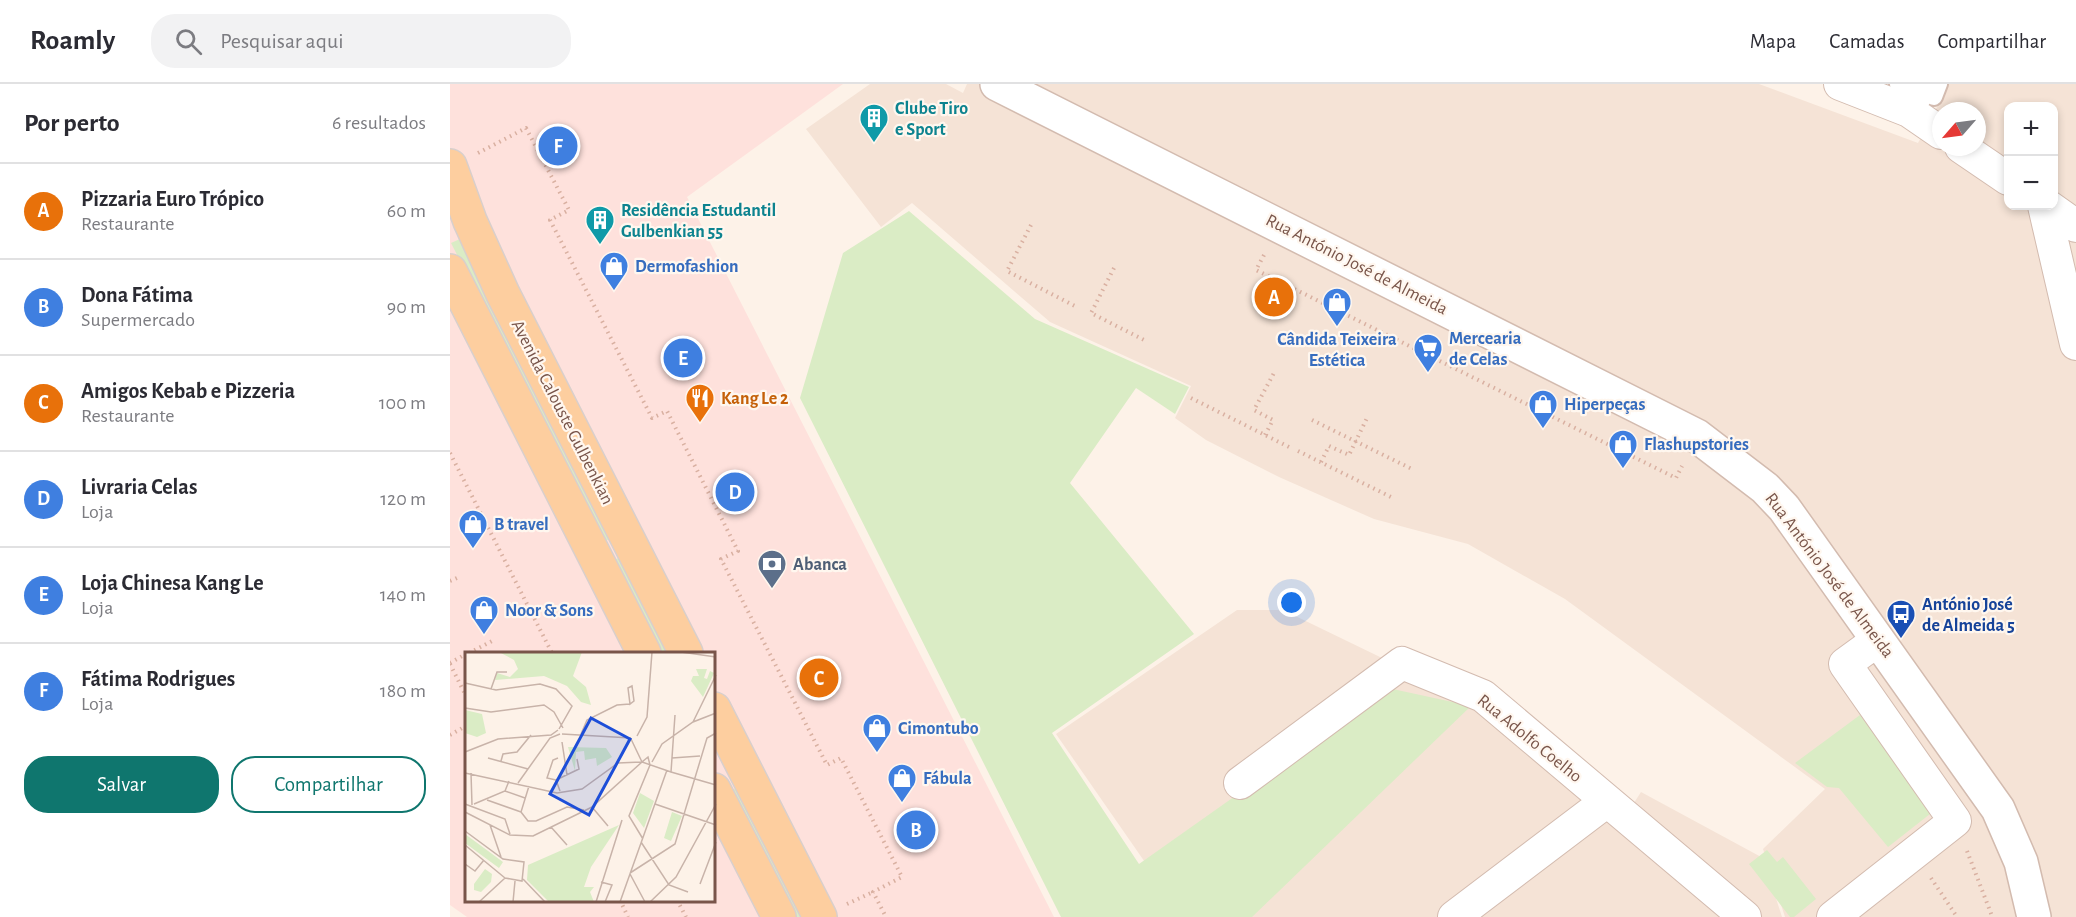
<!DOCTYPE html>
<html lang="pt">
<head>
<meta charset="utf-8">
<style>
  :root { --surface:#fff; --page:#f2f2f3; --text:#2b2b33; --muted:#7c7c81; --line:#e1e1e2; --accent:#0f766e }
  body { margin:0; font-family:"Alegreya Sans",sans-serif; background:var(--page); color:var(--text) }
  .controls { position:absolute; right:18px; top:18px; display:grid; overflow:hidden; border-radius:12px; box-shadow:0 3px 9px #0003 }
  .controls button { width:54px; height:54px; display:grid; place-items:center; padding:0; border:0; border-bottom:2px solid var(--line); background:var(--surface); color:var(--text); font:30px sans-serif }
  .compass { position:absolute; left:1482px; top:18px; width:54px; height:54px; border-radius:50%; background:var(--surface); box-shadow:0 3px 9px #0003; rotate:242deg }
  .you { position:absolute; left:842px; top:519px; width:21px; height:21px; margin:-15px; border:4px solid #fff; border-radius:50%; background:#1a73e8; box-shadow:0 0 0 9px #1a73e833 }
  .badge { display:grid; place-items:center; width:39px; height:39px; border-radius:50%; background:var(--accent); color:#fff; font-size:20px; font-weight:700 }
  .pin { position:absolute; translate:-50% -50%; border:3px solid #fff; box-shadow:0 2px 6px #0006 }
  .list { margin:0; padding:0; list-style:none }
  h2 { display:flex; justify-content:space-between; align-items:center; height:78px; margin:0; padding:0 24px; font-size:26px }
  h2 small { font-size:20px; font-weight:400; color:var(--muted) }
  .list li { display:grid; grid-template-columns:39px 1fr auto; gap:18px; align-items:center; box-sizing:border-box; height:96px; padding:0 24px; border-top:2px solid var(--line) }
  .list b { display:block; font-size:22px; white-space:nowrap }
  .list p { margin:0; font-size:20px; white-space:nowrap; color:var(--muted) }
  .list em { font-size:20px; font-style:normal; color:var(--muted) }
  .actions { display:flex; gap:12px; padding:18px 24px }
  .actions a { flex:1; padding:14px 0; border:2px solid var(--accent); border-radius:24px; text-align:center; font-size:21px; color:var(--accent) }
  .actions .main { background:var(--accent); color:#fff }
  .icon { flex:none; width:33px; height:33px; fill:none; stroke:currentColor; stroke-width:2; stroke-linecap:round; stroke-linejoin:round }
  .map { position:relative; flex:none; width:1626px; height:833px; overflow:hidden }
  header { display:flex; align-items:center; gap:36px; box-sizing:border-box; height:84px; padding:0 30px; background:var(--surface); border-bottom:2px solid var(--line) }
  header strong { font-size:28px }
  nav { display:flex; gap:33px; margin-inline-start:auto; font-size:21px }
  .search { width:420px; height:54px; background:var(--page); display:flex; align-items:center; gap:15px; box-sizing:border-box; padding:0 21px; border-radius:24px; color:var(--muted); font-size:22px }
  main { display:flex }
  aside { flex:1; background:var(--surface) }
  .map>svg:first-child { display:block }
  .residential { fill:#f5e3d6; fill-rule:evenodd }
  .commercial { fill:#fee1dc; fill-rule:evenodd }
  .green { fill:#daecc5 }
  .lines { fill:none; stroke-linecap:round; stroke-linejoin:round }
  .service-casing { stroke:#d3bbaf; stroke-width:20 }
  .minor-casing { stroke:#d3bbaf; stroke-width:34 }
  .tertiary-casing { stroke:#d3bbaf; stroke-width:36 }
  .primary-casing { stroke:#d9cfcc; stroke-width:36 }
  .path { stroke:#d9b0a1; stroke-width:4; stroke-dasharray:1.5 4.5; stroke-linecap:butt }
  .service { stroke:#fff; stroke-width:16 }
  .minor { stroke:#fff; stroke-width:32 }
  .tertiary { stroke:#fff; stroke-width:33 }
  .primary { stroke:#fdce9f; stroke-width:33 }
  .labels { text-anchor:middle; stroke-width:4.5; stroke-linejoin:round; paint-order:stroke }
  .culture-label { font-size:18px; font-weight:bold; fill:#0d838f; stroke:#fff7ef; text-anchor:start }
  .street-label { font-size:18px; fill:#79554a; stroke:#fff7ef }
  .shop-label { font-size:18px; font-weight:bold; fill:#366cbe; stroke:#fff7ef; text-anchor:start }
  .food-label { font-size:18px; font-weight:bold; fill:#c56008; stroke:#fff7ef; text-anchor:start }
  .service-label { font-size:18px; font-weight:bold; fill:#4e5e75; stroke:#fff7ef; text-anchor:start }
  .transit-label { font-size:18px; font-weight:bold; fill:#164399; stroke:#fff7ef; text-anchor:start }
  .inset-road { fill:none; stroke:#c8b3a9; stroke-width:1.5 }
  .view { fill:#1d4ed8; fill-opacity:0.15; stroke:#1d4ed8; stroke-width:3 }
  .inset-edge { fill:none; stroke:#79554a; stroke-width:3 }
</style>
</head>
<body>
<header>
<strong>Roamly</strong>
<div class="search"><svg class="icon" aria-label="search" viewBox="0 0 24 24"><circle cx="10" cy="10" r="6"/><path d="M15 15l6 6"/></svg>Pesquisar aqui</div>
<nav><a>Mapa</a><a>Camadas</a><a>Compartilhar</a></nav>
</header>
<main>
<aside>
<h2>Por perto<small>6 resultados</small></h2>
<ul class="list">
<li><span class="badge" style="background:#e8710a">A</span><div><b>Pizzaria Euro Trópico</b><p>Restaurante</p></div><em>60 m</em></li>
<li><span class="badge" style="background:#3f7fe0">B</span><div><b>Dona Fátima</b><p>Supermercado</p></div><em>90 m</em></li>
<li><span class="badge" style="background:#e8710a">C</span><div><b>Amigos Kebab e Pizzeria</b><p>Restaurante</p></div><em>100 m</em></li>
<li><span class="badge" style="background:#3f7fe0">D</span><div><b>Livraria Celas</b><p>Loja</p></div><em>120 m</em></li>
<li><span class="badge" style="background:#3f7fe0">E</span><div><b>Loja Chinesa Kang Le</b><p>Loja</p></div><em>140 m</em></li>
<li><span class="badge" style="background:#3f7fe0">F</span><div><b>Fátima Rodrigues</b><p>Loja</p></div><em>180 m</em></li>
</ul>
<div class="actions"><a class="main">Salvar</a><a>Compartilhar</a></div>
</aside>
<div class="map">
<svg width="1626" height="833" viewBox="0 0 1626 833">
  <rect width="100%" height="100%" fill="#fdf2e8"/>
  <path class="residential" d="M 420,0 L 496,0 L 513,9 L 517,0 L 1309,0 L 1468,59 L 1499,0 L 1626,0 L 1626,833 L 1335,833 L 1313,765 L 1375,705 L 1115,515 L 1018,460 L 924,435 L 829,393 L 756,356 L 725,334 L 741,302 L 600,238 L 462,119 L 431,143 L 356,45 ZM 1558,22 L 1604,22 L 1604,122 L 1558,122 ZM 1491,27 L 1527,27 L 1527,63 L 1491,63 Z
    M 787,526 L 833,526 L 1027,620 L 1171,739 L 1191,708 L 1313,774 L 1332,833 L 733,833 L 606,650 Z"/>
  <path class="commercial" d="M 0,0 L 393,0 L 237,113 L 604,833 L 17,833 L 0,821 ZM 16,569 L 264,569 L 264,816 L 16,816 Z"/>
  <path class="green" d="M 459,127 L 585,235 L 739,303 L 725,330 L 686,304 L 620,399 L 744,550 L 602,649 L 689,780 L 938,604 L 1021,622 L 802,833 L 611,833 L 350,314 L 393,169 Z
    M 10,155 L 161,454 L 154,458 L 1,159 Z
    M 170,473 L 219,569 L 210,569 L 163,477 Z
    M 1410,631 L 1480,724 L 1480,730 L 1438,763 L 1389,704 L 1377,703 L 1345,679 Z
    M 288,703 L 354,833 L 343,833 L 279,708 Z
    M 1317,766 L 1327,778 L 1333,773 L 1366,815 L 1344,833 L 1340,833 L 1299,780 Z"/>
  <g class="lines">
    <g class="service-casing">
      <path id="service" d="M 1448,0 L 1484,13 L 1489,0"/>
    </g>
    <g class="minor-casing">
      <path id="minor" d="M 1390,0 L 1459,27 L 1491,49
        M 1459,27 L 1470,0
        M 1511,63 L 1558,95
        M 1594,122 L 1626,260
        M 1598,122 L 1626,142
        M 790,699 L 952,579 L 1033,612 L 1295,833
        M 1004,833 L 1157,717
        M 1383,833 L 1505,737 L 1395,580 L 1428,556"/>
    </g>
    <g class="tertiary-casing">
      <path id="tertiary" d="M 547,0 L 1247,352 L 1315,404 L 1334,424 L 1548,725 L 1571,778 L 1584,833"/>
    </g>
    <g class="primary-casing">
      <path id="primary" d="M 0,82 L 20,137 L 53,210 L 236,569
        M 0,187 L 194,569
        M 264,625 L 370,833
        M 264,706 L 329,833"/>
    </g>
    <path class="path" d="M 28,69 L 76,44 L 119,126 L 100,136 L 202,334 L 217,327 L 288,467 L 271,475 L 377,681 L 391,674 L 452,793 L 423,808 L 436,833
      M 581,141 L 557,187 L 625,222
      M 814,171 L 806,186 L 1226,394 L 1232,382
      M 664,184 L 641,229 L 696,257
      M 741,314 L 839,363
      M 862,336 L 962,385
      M 815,351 L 823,336 L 804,326 L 825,287
      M 848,367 L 941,413
      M 0,369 L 102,569
      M 871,378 L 879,362 L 899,371 L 918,332
      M 0,497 L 9,493
      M 19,569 L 42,557
      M 0,579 L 16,570
      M 0,580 L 16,612
      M 0,651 L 16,642
      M 1517,767 L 1542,832 L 1540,833
      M 1481,794 L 1507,833
      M 170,816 L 178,833
      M 227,816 L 236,833
      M 397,820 L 423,808"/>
    <use href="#service" class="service"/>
    <use href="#minor" class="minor"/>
    <use href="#tertiary" class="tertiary"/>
    <use href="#primary" class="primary"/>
  </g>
  <defs>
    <g id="building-pin" transform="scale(1.5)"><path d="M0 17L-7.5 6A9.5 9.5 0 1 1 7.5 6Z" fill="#0f9aa8" stroke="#fff7ef"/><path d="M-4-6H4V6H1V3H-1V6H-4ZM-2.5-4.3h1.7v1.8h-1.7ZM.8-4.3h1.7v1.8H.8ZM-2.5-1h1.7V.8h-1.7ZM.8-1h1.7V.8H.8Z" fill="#fff"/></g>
    <g id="shop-pin" transform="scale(1.5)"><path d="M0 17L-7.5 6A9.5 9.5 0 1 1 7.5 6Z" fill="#3f7fe0" stroke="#fff7ef"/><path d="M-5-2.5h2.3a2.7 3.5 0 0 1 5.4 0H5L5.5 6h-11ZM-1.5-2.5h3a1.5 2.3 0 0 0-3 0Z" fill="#fff"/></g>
    <g id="supermarket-pin" transform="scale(1.5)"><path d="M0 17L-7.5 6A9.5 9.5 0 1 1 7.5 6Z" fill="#3f7fe0" stroke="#fff7ef"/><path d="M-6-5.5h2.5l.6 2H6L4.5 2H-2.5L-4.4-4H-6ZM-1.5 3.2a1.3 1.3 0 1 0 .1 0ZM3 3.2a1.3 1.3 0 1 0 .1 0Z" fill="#fff"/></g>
    <g id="restaurant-pin" transform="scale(1.5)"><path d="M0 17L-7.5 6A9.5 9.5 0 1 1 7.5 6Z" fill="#e8710a" stroke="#fff7ef"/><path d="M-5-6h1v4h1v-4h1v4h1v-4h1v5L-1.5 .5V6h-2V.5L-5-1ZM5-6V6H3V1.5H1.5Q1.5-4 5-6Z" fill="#fff"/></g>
    <g id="bank-pin" transform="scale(1.5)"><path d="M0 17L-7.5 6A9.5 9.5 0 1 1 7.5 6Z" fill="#5c6f8a" stroke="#fff7ef"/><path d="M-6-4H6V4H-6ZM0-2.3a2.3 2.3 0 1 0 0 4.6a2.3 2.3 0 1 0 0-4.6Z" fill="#fff"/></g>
    <g id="bus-pin" transform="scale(1.5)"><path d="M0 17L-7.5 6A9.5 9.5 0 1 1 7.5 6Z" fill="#1a4fb4" stroke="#fff7ef"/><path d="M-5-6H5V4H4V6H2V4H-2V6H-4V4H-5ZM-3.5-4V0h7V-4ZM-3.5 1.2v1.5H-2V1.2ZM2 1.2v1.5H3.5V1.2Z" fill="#fff"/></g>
  </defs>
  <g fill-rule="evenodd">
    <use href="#building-pin" x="424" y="34"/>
    <use href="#building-pin" x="150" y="136"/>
    <use href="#shop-pin" x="164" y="182"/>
    <use href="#shop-pin" x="887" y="218"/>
    <use href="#supermarket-pin" x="978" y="264"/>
    <use href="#restaurant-pin" x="250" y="314"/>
    <use href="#shop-pin" x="1093" y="320"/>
    <use href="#shop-pin" x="1173" y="360"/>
    <use href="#shop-pin" x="23" y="440"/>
    <use href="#bank-pin" x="322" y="480"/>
    <use href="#shop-pin" x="34" y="526"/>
    <use href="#bus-pin" x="1451" y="530"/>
    <use href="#shop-pin" x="427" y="644"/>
    <use href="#shop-pin" x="452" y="694"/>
  </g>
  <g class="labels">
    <g class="culture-label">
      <text x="445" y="30">Clube Tiro<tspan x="445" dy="21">e Sport</tspan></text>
      <text x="171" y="132">Residência Estudantil<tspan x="171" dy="21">Gulbenkian 55</tspan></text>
    </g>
    <g class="street-label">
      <text transform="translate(907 180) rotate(27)" y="6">Rua António José de Almeida</text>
      <text transform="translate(113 328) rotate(63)" y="6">Avenida Calouste Gulbenkian</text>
      <text transform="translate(1380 491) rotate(53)" y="6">Rua António José de Almeida</text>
      <text transform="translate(1080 654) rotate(39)" y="6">Rua Adolfo Coelho</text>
    </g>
    <g class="shop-label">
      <text x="185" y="188">Dermofashion</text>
      <text x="999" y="260">Mercearia<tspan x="999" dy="21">de Celas</tspan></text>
      <text x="887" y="261" text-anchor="middle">Cândida Teixeira<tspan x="887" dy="21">Estética</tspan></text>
      <text x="1114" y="326">Hiperpeças</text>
      <text x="1194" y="366">Flashupstories</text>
      <text x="44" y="446">B travel</text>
      <text x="55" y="532">Noor &amp; Sons</text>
      <text x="448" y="650">Cimontubo</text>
      <text x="473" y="700">Fábula</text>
    </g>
    <g class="food-label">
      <text x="271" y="320">Kang Le 2</text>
    </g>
    <g class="service-label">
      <text x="343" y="486">Abanca</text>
    </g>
    <g class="transit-label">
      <text x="1472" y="526">António José<tspan x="1472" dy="21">de Almeida 5</tspan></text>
    </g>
  </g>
  <g transform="translate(15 568)">
    <rect width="250" height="250" fill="#fdf2e8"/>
    <path d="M 34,0 L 117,0 L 108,24 L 121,35 L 126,53 L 116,50 L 102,34 L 79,24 L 30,28 L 32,21 L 45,25 L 53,17 L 49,8 ZM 231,17 L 242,17 L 239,26 L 242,27 L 245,19 L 249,21 L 238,45 L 226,29 L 228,24 L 234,24 ZM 0,58 L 17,62 L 21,81 L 12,85 L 0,81 ZM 103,95 L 141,96 L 147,105 L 132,114 L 131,106 L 120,108 L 119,99 L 111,100 L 110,119 ZM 175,141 L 189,149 L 179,176 L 168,161 ZM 207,160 L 217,164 L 206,189 L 199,186 ZM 154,173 L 126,215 L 119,235 L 129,235 L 125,240 L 129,250 L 84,250 L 62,228 L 63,213 ZM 0,182 L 38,210 L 34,216 L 0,191 ZM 20,217 L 27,222 L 26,230 L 16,240 L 9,238 L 9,232 Z" fill="#daecc5"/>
    <path class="inset-road" d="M 216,0 L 251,5M 0,31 L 31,38 L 75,32 L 91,37 L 107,54 L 94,77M 167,34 L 169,49 L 165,52 L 163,36 ZM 26,37 L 32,20 L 42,20M 0,56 L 26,60 L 79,53 L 89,60 L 98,76M 228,70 L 251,23M 97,82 L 166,86M 116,82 L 122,68 L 152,53 L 165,52M 172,84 L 182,65 L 187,0M 166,87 L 177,110M 97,90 L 102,123M 0,100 L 33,87 L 86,83 L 93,78M 23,106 L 63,117M 207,106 L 235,104M 36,109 L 38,102 L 52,100 L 66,83M 187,110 L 197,92 L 228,70 L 251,61M 185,113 L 183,105 L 177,110 L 206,120 L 251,133M 206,120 L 210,63M 0,121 L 92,141 L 117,137 L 153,111 L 176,110M 6,121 L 7,153M 91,128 L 82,126 L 88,108 L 93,106M 53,131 L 85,86 L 95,82M 64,134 L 56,160 L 63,169 L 71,169 L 102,155 L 119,158M 40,139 L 60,146M 95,139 L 91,128 L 114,117 L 112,107M 22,148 L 56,160M 0,152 L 40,167 L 45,182M 9,152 L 40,139 L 44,129M 190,152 L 251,173M 127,155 L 143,174M 0,160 L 45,183 L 68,184 L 127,155 L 177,110M 25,173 L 36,205M 86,175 L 102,193M 0,179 L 38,207 L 59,210 L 57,229 L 40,226M 178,187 L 164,164 L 185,113M 176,190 L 204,233 L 223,240M 0,193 L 40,226M 0,212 L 10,219 L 19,208M 165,221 L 210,192 L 242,86 L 251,81M 165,222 L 180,250M 58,227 L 80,250M 136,230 L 147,233 L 140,250M 235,232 L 251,190M 14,250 L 40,226M 48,250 L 50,229M 131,250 L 157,168M 155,250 L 202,118M 185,250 L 211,225 L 251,152"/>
    <path class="view" d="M 126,66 L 165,87 L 124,163 L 85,142 Z"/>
    <rect width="250" height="250" class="inset-edge"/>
  </g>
</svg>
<div class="controls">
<button>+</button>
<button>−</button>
</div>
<svg class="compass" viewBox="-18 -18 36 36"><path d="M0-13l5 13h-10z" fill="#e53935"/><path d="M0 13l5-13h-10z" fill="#7c7c81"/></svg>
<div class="you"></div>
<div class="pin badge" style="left:824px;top:213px;background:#e8710a">A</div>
<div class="pin badge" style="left:466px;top:746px;background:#3f7fe0">B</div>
<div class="pin badge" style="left:369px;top:594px;background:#e8710a">C</div>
<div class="pin badge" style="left:285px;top:408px;background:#3f7fe0">D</div>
<div class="pin badge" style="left:233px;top:274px;background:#3f7fe0">E</div>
<div class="pin badge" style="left:108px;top:62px;background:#3f7fe0">F</div>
</div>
</main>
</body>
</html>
